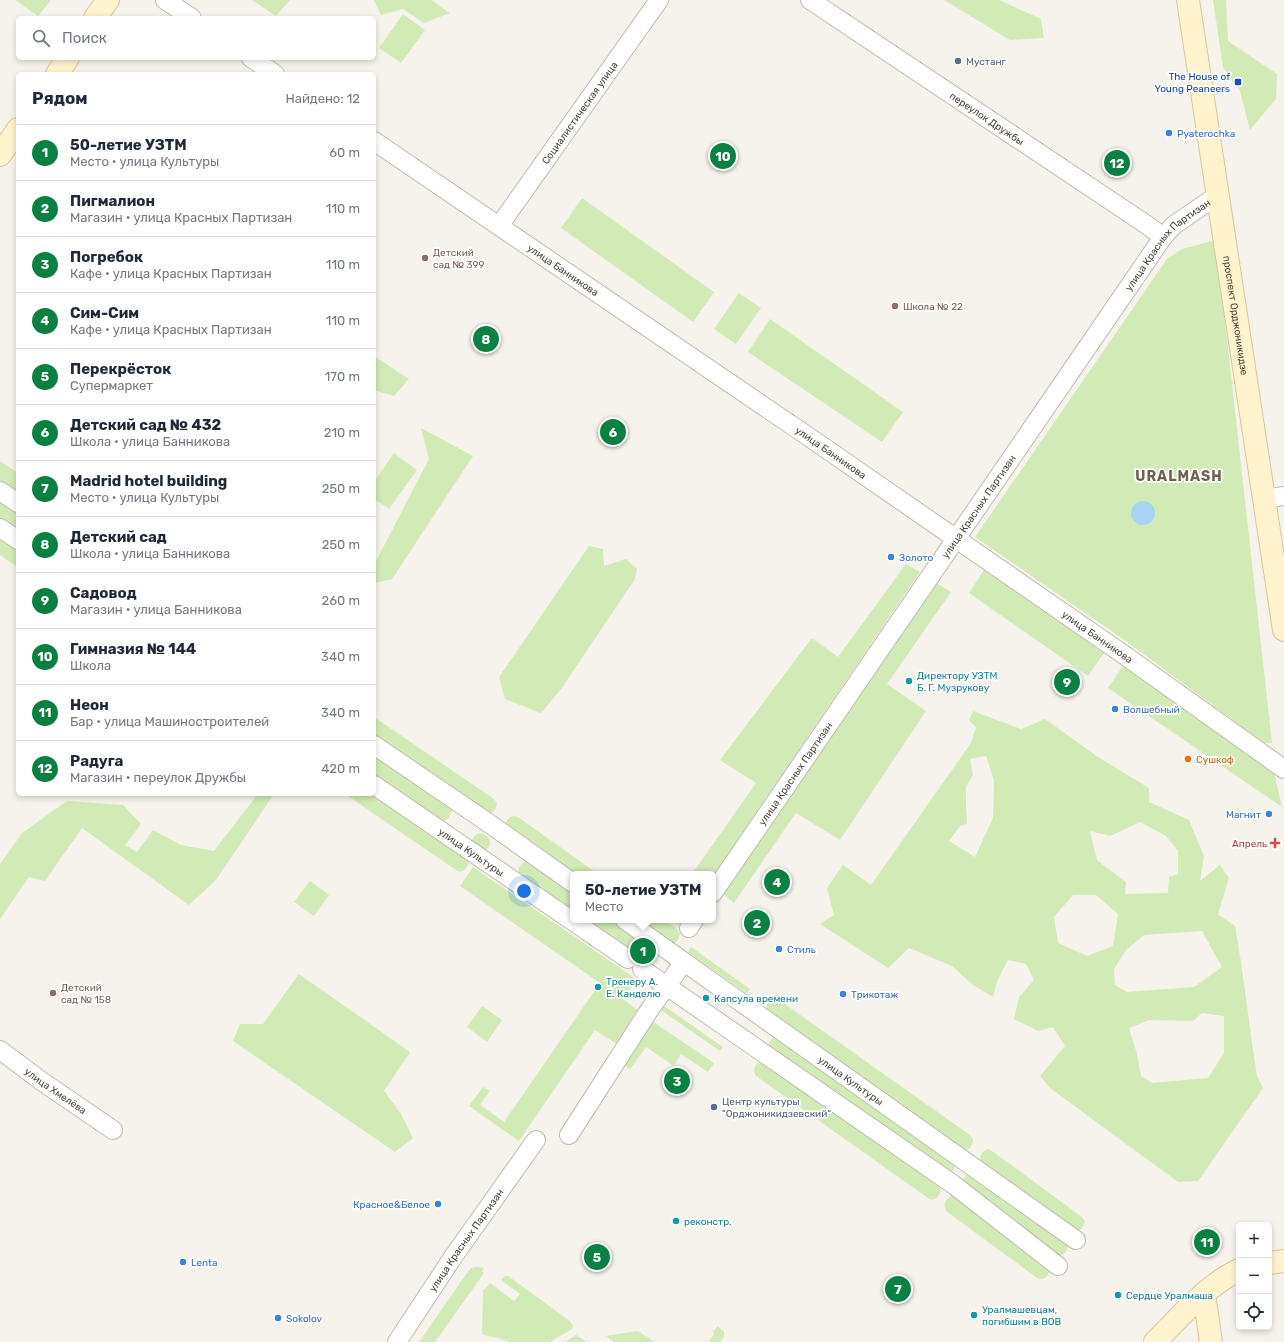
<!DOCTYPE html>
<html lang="ru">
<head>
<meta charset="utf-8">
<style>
  :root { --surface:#fff; --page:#f6f6f7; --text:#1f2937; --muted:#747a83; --line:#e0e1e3; --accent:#0b8043 }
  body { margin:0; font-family:Rubik,sans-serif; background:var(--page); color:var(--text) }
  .controls { position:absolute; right:12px; bottom:12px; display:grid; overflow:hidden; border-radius:6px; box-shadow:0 2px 6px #0003 }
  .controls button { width:36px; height:36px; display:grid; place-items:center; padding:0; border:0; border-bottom:1px solid var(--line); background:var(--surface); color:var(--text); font:20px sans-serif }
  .you { position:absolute; left:524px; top:891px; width:14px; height:14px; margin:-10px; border:3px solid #fff; border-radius:50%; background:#1a73e8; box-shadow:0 0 0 6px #1a73e833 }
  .badge { display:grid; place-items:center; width:26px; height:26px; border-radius:50%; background:var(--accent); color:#fff; font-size:13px; font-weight:700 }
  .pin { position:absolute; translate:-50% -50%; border:2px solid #fff; box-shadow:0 1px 4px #0006 }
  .popup { position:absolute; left:570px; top:871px; width:146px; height:52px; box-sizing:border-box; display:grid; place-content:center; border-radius:6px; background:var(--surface); filter:drop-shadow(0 1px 3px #0005); font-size:13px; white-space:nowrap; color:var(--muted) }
  .popup b { font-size:15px; color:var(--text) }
  .popup::after { content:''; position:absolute; left:50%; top:100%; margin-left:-8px; border:8px solid transparent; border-top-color:var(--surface) }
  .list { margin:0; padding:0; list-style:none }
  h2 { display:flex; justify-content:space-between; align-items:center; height:52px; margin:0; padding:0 16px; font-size:17px }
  h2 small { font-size:13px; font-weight:400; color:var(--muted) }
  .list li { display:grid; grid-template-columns:26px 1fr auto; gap:12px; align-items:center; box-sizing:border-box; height:56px; padding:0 16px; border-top:1px solid var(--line) }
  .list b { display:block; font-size:15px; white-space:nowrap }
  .list p { margin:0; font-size:13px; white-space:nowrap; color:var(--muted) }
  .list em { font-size:13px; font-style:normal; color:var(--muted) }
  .icon { flex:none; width:22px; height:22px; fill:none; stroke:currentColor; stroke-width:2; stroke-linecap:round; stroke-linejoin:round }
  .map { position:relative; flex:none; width:1284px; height:1342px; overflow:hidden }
  .search { position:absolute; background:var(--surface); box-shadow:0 2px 6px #0003; left:16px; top:16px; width:360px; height:44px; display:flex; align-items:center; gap:10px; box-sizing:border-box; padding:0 14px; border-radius:6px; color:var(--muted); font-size:15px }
  .panel { position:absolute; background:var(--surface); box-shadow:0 2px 6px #0003; left:16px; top:72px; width:360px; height:724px; border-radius:6px }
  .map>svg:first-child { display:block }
  .green { fill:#d2eab5; fill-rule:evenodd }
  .water { fill:#a9d4f2 }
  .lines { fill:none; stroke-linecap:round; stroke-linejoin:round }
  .street-casing { stroke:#c2bbae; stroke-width:20 }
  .secondary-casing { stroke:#d6c79b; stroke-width:24 }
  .street { stroke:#fff; stroke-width:18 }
  .secondary { stroke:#fff3cd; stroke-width:22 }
  .service-dot { fill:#5c6f8a; stroke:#fff; stroke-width:1.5 }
  .transit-dot { fill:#1a4fb4; stroke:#fff; stroke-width:1.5 }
  .shop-dot { fill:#3f7fe0; stroke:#fff; stroke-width:1.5 }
  .education-dot { fill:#8d6e63; stroke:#fff; stroke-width:1.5 }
  .culture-dot { fill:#0f9aa8; stroke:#fff; stroke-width:1.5 }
  .food-dot { fill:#e8710a; stroke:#fff; stroke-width:1.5 }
  .health-dot { fill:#e0444e; stroke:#fff; stroke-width:1.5 }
  .labels { text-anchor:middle; stroke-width:3.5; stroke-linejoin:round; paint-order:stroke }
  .service-label { font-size:10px; fill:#4e5e75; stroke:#fff; text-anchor:start }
  .transit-label { font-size:10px; fill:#164399; stroke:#fff; text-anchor:end }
  .street-label { font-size:10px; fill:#4b4439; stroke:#fff }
  .shop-label { font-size:10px; fill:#366cbe; stroke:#fff; text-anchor:start }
  .education-label { font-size:10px; fill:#785e54; stroke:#fff; text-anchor:start }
  .culture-label { font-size:10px; fill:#0d838f; stroke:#fff; text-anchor:start }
  .food-label { font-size:10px; fill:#c56008; stroke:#fff; text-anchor:start }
  .health-label { font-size:10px; fill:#be3a42; stroke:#fff; text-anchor:end }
  .district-label { font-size:14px; font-weight:bold; letter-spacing:1px; fill:#6e6250; stroke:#fff }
</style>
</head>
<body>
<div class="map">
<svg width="1284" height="1342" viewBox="0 0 1284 1342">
  <rect width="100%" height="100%" fill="#f6f3ec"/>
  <path class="green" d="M 15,0 L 51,0 L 38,16 Z
    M 252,0 L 290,0 L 276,16 Z
    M 374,0 L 431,0 L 450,13 L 424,23 L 403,9 L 381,15 Z
    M 944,0 L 999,0 L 1041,19 L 1044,38 L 1010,40 Z
    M 1213,0 L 1226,0 L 1228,41 L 1277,74 L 1276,99 L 1250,130 L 1240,91 L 1223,67 Z
    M 403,14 L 425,30 L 401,63 L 379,48 Z
    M 582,198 L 714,292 L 693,322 L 561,228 Z
    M 1216,240 L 1272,743 L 1264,743 L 1123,639 L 975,537 L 1167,259 L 1182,249 Z
    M 739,293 L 761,308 L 736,344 L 714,329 Z
    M 770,319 L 903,412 L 882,442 L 748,352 Z
    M 374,356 L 409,379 L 394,396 L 374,390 Z
    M 421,428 L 473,456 L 392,579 L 375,583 L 375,563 L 429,459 Z
    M 394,453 L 417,470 L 389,509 L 374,499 L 374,482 Z
    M 0,461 L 18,473 L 18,494 L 0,481 Z
    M 0,499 L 18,512 L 18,532 L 0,520 Z
    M 0,535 L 18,547 L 18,568 L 0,555 Z
    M 589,546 L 603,549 L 604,566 L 626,559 L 637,569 L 635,579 L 561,689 L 541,713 L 505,699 L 499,677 Z
    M 906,564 L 920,572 L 713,876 L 713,874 L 692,874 L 756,783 L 720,760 L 812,638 L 838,657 Z
    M 984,570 L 1104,653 L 1088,676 L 969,593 Z
    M 935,582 L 951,592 L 887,684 L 926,711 L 840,840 L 796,813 L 734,903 L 722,893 Z
    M 1123,666 L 1274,772 L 1282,807 L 1108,688 Z
    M 973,711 L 1021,729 L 1045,719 L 1098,757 L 1149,788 L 1149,802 L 1189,820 L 1204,856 L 1200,881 L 1220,865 L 1229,878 L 1218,914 L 1235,926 C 1244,976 1249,1026 1257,1076 L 1263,1088 L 1198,1181 L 1178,1182 L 1050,1088 L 1040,1076 L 1065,1046 L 1053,1027 L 1038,1031 L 1014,1019 L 1019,997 L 1034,980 L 1026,964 L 1008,960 L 998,979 L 993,997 L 973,985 L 952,966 L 909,948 L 888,968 L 820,924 L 834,915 L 827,888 L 843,865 L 871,885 L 971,743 L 976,727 L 969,720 ZM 986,756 L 994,780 L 993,818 L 975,857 L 949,841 L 960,826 L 967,824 L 966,803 L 966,787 L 973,775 L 970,759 ZM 1140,822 L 1166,836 L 1178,851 L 1178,874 L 1169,877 L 1168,893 L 1125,894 L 1126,882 L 1097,860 L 1090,831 L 1110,836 ZM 1073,895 L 1096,895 L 1118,914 L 1113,946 L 1087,956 L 1058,943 L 1054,917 ZM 1202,931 L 1222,967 L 1194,987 L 1127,992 L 1115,985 L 1114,969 L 1126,950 L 1144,935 ZM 1202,1013 L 1224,1016 L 1224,1053 L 1208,1078 L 1152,1083 L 1141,1076 L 1137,1054 L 1129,1028 L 1149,1020 L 1193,1021 Z
    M 374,717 L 494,799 L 497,803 C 496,810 494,812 488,815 L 374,738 Z
    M 374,755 L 449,806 L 452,810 C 450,818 447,823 438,820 L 374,776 Z
    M 258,794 L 274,794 L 216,880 L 189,905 L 82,828 L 45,881 L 29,877 L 0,919 L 0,864 L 22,833 L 67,801 L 123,805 L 141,824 L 125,845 L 137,852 L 153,830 L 181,845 L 214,851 Z
    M 345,794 L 374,794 L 469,861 C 468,867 466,870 460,872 L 456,870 Z
    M 513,816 L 518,817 L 598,874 L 573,874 L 505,826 C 506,820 508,818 513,816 Z
    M 481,833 C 491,836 493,845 485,851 L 471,844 C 472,838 475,834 481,833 Z
    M 526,861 L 531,863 L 573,893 L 573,913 L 520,876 C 517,869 519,864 526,861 Z
    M 473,867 L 636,979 L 623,999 L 640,1012 L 618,1045 L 595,1030 L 519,1141 L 469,1106 L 483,1087 L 490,1091 L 480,1105 L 504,1122 L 600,983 L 460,886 Z
    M 310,881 L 329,895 L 314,916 L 294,902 Z
    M 582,920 L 611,920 L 637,938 L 640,942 C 639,948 637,951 631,954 Z
    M 634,920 C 653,920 667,916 680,933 C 679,940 677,943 671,945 Z
    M 691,947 L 750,989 L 747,993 L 688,952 Z
    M 299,974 L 410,1052 L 384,1091 L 401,1114 L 413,1138 L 395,1152 L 233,1041 L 240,1024 L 263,1024 Z
    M 774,998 L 779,1000 L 970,1135 L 973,1139 C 972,1146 971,1149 964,1151 L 768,1013 C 765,1006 767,1001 774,998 Z
    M 482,1006 L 502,1020 L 487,1042 L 467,1027 Z
    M 664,1006 L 723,1047 L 720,1051 L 661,1010 Z
    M 652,1021 L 714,1063 L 708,1072 L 681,1054 L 674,1066 L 646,1047 L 630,1069 L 623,1064 Z
    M 777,1036 L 956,1163 C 955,1169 953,1172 947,1174 L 769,1046 C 769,1041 771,1038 777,1036 Z
    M 762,1061 L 938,1185 L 941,1189 C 940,1195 938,1198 932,1200 L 928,1198 L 756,1076 C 752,1069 755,1064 762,1061 Z
    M 988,1149 L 992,1151 L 1082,1217 L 1085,1221 C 1084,1227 1082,1230 1076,1232 L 982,1164 C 978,1157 981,1152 988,1149 Z
    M 971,1173 L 1068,1245 C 1067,1252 1065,1254 1059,1256 L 963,1184 C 963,1178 965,1175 971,1173 Z
    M 952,1196 L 957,1198 L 1050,1268 C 1049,1276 1045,1281 1037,1278 L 946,1211 C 943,1204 945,1199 952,1196 Z
    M 477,1267 L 484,1268 L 482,1272 L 484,1273 L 435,1342 L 419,1342 L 467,1273 L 471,1268 Z
    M 505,1276 L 508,1276 L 570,1321 L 573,1326 L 572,1329 L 550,1342 L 509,1342 L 498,1338 L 484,1335 L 482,1333 L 483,1291 L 490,1283 L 514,1301 L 520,1294 L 501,1280 Z
    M 718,1326 L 724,1332 L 724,1337 L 720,1342 L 709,1342 L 714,1334 L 713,1331 Z
    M 638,1331 L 654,1342 L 614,1342 L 605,1336 Z
    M 576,1335 L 587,1342 L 565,1342 Z"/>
  <path class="water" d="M1131 513a12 12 0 1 1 24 0a12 12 0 1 1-24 0Z"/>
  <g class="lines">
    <g class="street-casing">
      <g id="street">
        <path d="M 165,0 L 192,18"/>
        <path id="s1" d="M 810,0 L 1147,225 L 1163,237"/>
        <path d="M 251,58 L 275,74"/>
        <path id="s2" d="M 374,141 L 809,437 L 1120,652 L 1284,769"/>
        <path id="s3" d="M 499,226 L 659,0"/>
        <path d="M 0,491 L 18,503"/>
        <path d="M 1264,499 L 1284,496"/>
        <path d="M 0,528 L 18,540"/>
        <path d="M 374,745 L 487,822 L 573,883"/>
        <path id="s4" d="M 374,785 L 628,959"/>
        <path id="s5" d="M 713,893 L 1163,237 L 1174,225 L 1218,195"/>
        <path id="s6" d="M 625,920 L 1076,1240"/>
        <path d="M 689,928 L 694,920"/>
        <path d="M 642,969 L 954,1185 L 1058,1266"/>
        <path id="s7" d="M 0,1050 L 40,1080 L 113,1130"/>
        <path d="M 569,1135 L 650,1009 L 684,962"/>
        <path id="s8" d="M 397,1342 L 453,1257 L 536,1140"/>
      </g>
    </g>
    <g class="secondary-casing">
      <g id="secondary">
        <path id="s9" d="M 1188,0 L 1284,630"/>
        <path d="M 95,18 L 108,0"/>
        <path d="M 57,74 L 68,58"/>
        <path d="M 0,155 L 18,129"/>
        <path d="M 1269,1263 L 1284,1261"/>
        <path d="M 1204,1294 L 1211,1342"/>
        <path d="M 1155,1342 C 1179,1318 1208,1284 1239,1270"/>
      </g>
    </g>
    <use href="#street" class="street"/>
    <use href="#secondary" class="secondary"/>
  </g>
  <g class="service-dot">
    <circle cx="958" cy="61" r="4"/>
    <circle cx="714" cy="1107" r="4"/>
  </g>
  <rect class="transit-dot" x="1234" y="78" width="8" height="8" rx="2"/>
  <g class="shop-dot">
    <circle cx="1169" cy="133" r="4"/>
    <circle cx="891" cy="557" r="4"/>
    <circle cx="1115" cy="709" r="4"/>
    <circle cx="1269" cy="814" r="4"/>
    <circle cx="779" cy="949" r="4"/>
    <circle cx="843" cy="994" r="4"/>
    <circle cx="438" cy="1204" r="4"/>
    <circle cx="183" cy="1262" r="4"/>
    <circle cx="278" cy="1318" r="4"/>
  </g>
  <g class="education-dot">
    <circle cx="425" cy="258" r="4"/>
    <circle cx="895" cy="306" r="4"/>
    <circle cx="53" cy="993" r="4"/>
  </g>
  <g class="culture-dot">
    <circle cx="909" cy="681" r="4"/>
    <circle cx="598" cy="987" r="4"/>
    <circle cx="706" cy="998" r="4"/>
    <circle cx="676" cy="1221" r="4"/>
    <circle cx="1118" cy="1295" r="4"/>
    <circle cx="974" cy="1315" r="4"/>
  </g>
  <circle class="food-dot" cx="1188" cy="759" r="4"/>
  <path class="health-dot" d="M1273 837h4v4h4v4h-4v4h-4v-4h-4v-4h4z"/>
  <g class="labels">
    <g class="service-label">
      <text x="966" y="65">Мустанг</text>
      <text x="722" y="1105">Центр культуры<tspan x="722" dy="12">"Орджоникидзевский"</tspan></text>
    </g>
    <g class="transit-label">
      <text x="1230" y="80">The House of<tspan x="1230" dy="12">Young Peaneers</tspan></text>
    </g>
    <g class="street-label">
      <text dy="4" stroke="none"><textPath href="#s3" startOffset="139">Социалистическая улица</textPath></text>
      <text dy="4" stroke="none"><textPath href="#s1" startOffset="213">переулок Дружбы</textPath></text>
      <text dy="4" stroke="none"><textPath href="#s5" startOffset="793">улица Красных Партизан</textPath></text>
      <text dy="4" stroke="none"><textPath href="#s2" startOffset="229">улица Банникова</textPath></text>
      <text dy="4" stroke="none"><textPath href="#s9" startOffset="319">проспект Орджоникидзе</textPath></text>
      <text dy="4" stroke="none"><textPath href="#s2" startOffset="553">улица Банникова</textPath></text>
      <text dy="4" stroke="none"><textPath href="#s5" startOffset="469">улица Красных Партизан</textPath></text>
      <text dy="4" stroke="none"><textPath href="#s2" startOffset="877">улица Банникова</textPath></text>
      <text dy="4" stroke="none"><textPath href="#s5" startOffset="145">улица Красных Партизан</textPath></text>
      <text dy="4" stroke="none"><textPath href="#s4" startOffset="118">улица Культуры</textPath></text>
      <text dy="4" stroke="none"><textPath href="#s6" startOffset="277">улица Культуры</textPath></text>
      <text dy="4" stroke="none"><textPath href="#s7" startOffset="69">улица Хмелёва</textPath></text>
      <text dy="4" stroke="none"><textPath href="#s8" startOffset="123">улица Красных Партизан</textPath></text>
    </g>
    <g class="shop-label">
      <text x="1177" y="137">Pyaterochka</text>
      <text x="899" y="561">Золото</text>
      <text x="1123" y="713">Волшебный</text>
      <text x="1261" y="818" text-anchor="end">Магнит</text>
      <text x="787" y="953">Стиль</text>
      <text x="851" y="998">Трикотаж</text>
      <text x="430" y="1208" text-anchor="end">Красное&amp;Белое</text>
      <text x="191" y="1266">Lenta</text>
      <text x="286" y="1322">Sokolov</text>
    </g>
    <g class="education-label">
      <text x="433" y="256">Детский<tspan x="433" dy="12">сад № 399</tspan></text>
      <text x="903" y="310">Школа № 22</text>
      <text x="61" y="991">Детский<tspan x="61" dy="12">сад № 158</tspan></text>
    </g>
    <g class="culture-label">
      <text x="917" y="679">Директору УЗТМ<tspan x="917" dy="12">Б. Г. Музрукову</tspan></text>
      <text x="606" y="985">Тренеру А.<tspan x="606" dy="12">Е. Канделю</tspan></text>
      <text x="714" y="1002">Капсула времени</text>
      <text x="684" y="1225">реконстр.</text>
      <text x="1126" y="1299">Сердце Уралмаша</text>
      <text x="982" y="1313">Уралмашевцам,<tspan x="982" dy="12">погибшим в ВОВ</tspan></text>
    </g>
    <g class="food-label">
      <text x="1196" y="763">Сушкоф</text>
    </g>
    <g class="health-label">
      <text x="1267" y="847">Апрель</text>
    </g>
    <g class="district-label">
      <text x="1179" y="481">URALMASH</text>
    </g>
  </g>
</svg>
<div class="controls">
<button>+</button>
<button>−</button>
<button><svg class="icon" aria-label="locate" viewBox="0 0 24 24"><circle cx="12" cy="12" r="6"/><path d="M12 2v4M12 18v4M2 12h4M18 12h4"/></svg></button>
</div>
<div class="you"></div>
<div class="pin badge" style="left:643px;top:951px">1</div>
<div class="popup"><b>50-летие УЗТМ</b>Место</div>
<div class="pin badge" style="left:757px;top:923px">2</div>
<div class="pin badge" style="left:677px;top:1081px">3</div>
<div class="pin badge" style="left:777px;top:882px">4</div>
<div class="pin badge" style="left:597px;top:1257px">5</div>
<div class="pin badge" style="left:613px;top:432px">6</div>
<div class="pin badge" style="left:898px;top:1289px">7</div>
<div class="pin badge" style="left:486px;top:339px">8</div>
<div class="pin badge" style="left:1067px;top:682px">9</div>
<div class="pin badge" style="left:723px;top:156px">10</div>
<div class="pin badge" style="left:1207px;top:1242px">11</div>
<div class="pin badge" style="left:1117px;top:163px">12</div>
<div class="search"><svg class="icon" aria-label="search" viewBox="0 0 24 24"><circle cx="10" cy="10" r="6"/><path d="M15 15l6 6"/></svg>Поиск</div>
<section class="panel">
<h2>Рядом<small>Найдено: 12</small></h2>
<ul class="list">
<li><span class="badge">1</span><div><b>50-летие УЗТМ</b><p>Место · улица Культуры</p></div><em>60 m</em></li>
<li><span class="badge">2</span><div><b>Пигмалион</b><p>Магазин · улица Красных Партизан</p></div><em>110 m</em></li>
<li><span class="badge">3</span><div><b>Погребок</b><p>Кафе · улица Красных Партизан</p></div><em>110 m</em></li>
<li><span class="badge">4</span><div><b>Сим-Сим</b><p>Кафе · улица Красных Партизан</p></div><em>110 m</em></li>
<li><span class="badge">5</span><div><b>Перекрёсток</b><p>Супермаркет</p></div><em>170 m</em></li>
<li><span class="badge">6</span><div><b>Детский сад № 432</b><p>Школа · улица Банникова</p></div><em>210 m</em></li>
<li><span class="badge">7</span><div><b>Madrid hotel building</b><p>Место · улица Культуры</p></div><em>250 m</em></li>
<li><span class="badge">8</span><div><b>Детский сад</b><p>Школа · улица Банникова</p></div><em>250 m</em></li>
<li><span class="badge">9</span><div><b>Садовод</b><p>Магазин · улица Банникова</p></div><em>260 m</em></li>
<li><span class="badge">10</span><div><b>Гимназия № 144</b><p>Школа</p></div><em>340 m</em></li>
<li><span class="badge">11</span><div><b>Неон</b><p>Бар · улица Машиностроителей</p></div><em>340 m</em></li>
<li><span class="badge">12</span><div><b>Радуга</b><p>Магазин · переулок Дружбы</p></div><em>420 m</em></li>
</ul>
</section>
</div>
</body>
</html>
